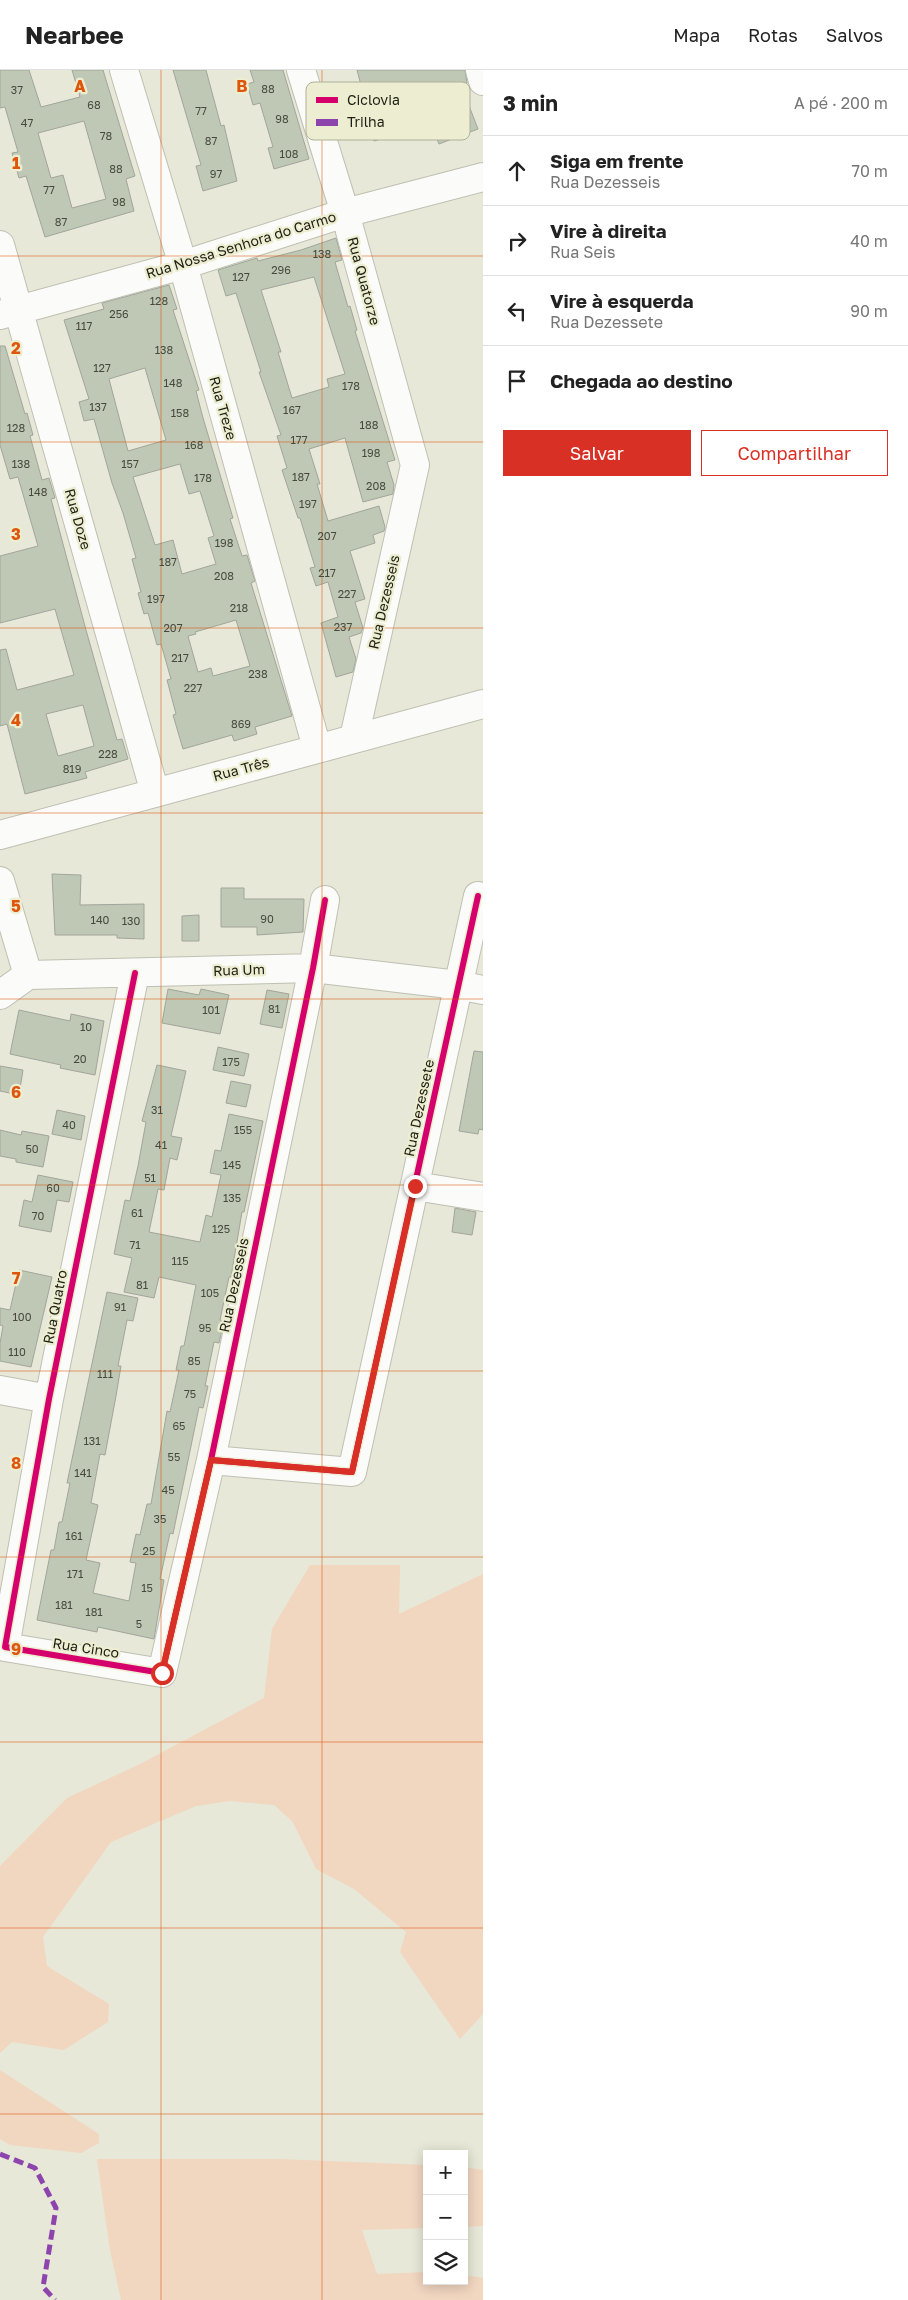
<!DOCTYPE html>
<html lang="pt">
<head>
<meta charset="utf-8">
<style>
  :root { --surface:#fff; --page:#f2f2f2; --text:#222; --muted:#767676; --line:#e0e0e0; --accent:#d93025 }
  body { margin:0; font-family:"Golos Text",sans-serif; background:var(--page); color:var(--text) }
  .controls { position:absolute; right:15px; bottom:15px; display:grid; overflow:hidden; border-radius:0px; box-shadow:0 2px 12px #0003 }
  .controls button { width:45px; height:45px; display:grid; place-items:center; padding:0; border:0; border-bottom:1px solid var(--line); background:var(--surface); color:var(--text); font:25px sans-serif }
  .stop { position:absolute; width:15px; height:15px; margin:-11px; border:4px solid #d93025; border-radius:50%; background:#fff }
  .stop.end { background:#d93025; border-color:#fff; box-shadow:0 1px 5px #0008 }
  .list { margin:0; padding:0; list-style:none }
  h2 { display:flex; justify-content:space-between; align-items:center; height:65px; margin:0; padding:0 20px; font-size:21px }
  h2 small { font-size:16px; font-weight:400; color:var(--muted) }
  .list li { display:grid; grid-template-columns:32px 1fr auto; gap:15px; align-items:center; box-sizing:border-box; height:70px; padding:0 20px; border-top:1px solid var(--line) }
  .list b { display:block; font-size:19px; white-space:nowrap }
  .list p { margin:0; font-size:16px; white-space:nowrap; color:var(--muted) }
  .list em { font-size:16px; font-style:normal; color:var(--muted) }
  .actions { display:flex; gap:10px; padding:15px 20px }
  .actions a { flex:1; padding:11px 0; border:1px solid var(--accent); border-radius:0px; text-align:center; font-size:18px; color:var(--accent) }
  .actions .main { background:var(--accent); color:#fff }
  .icon { flex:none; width:28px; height:28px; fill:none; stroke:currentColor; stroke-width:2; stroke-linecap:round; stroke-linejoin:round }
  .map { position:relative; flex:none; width:483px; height:2230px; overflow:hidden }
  header { display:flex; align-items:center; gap:30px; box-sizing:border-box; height:70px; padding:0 25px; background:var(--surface); border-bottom:1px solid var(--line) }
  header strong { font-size:24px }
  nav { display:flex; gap:28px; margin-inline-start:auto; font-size:18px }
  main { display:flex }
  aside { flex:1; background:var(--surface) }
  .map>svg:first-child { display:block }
  .green { fill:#f1d6c0 }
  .building { fill:#bec8b5; stroke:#a2a59a; fill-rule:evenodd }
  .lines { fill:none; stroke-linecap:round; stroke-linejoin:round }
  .minor-casing { stroke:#bfbfb3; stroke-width:30 }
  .minor { stroke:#fbfcf9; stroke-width:28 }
  .quiet { stroke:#8e44ad; stroke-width:5; stroke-dasharray:10 5; stroke-linecap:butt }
  .cycleway-casing { stroke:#edeed1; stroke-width:9 }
  .cycleway { stroke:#d6006c; stroke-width:6 }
  .route { stroke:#d93025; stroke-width:6 }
  .grid { fill:none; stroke:#de560c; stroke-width:1; stroke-opacity:0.55 }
  .labels { text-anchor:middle; stroke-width:4.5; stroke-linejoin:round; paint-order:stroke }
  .number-label { font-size:11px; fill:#47493c }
  .street-label { font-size:14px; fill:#1f1f14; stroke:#edeed1 }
  .key { fill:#edeed1; stroke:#afb098; stroke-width:1 }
  .key-label { font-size:14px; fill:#1f1f14 }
  .grid-label { font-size:16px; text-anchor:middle; font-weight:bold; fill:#de560c; stroke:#edeed1; stroke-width:4.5; stroke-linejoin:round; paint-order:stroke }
</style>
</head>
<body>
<header>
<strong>Nearbee</strong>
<nav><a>Mapa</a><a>Rotas</a><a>Salvos</a></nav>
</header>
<main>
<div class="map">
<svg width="483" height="2230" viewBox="0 0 483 2230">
  <rect width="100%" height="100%" fill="#e7e8d7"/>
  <path class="green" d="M 310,1495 L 400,1495 L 399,1544 L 483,1504 L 483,1944 L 460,1969 L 400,1882 L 406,1862 L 354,1819 L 316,1799 L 292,1751 L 274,1735 L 229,1731 L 196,1736 L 111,1772 L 43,1867 L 47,1896 L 109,1934 L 108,1952 L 64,1980 L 12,1972 L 0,1983 L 0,1796 L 67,1728 L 142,1693 L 264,1628 L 272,1559 Z
    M 0,2000 L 99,2064 L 99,2073 L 81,2083 L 10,2075 L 0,2069 Z
    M 97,2089 L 278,2089 L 427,2095 L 427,2158 L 362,2160 L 377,2204 L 427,2202 L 427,2211 L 464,2211 L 464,2205 L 483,2208 L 483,2230 L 121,2230 L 110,2180 Z
    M 464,2097 L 483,2100 L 483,2156 L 464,2157 Z"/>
  <path class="building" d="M 0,0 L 29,0 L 41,37 L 80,27 L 72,0 L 103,0 L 135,106 L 126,109 L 134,141 L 45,167 L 26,106 L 19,108 L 12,83 L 18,82 L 5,37 L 0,38 ZM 84,51 L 106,129 L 72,138 L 63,105 L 51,108 L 38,63 Z
    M 173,0 L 206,0 L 221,56 L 224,55 L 237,111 L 203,121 L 196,96 L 201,95 Z
    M 250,0 L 283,0 L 309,89 L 274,99 L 268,78 L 273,77 L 260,33 L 253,35 L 247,14 L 254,12 Z
    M 357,0 L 465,0 L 467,13 L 461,15 L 478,59 L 439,74 L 431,55 L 374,71 L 356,16 L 361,15 Z
    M 336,168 L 342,190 L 335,192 L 348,237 L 350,236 L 357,260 L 355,261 L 395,390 L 387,392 L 394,415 L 393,424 L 363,432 L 345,368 L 309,379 L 320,414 L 317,414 L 328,451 L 379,436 L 385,457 L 384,461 L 373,465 L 375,473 L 350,481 L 365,529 L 355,532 L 363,558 L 361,563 L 349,567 L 356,589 L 353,602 L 336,607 L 321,553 L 338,547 L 328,512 L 316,516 L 310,498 L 315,497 L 300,448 L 298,448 L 282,400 L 287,398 L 277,366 L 281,365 L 259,302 L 261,302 L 236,223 L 226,226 L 218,200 L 257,188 L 258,191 L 301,180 ZM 314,207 L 345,304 L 327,309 L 329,317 L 292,328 L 278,282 L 281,282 L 261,220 Z
    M 169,215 L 177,239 L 173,240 L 199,320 L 196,321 L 203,348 L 233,448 L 230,449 L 242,486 L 247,485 L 255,511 L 251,513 L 292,646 L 255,657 L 257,664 L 234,671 L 232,665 L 183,679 L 173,645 L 176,644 L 167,610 L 171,609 L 161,574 L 157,575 L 148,543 L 144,544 L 138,523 L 141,522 L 132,489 L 136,488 L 123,443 L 112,413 L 94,349 L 84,351 L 79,332 L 89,329 L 64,250 L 104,239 L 102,233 ZM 145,298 L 166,370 L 128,381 L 109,309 ZM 180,394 L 189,424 L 200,421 L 214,466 L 208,468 L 216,494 L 182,504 L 173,470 L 155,475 L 133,407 ZM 236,550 L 250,596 L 213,606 L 211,598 L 198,602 L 188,566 L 196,564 L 195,562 Z
    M 0,276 L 5,276 L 25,344 L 27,343 L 33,365 L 30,366 L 42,410 L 49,408 L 55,428 L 51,429 L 86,560 L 117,670 L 122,669 L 128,689 L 85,702 L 87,708 L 25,724 L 7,654 L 0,656 L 0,580 L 6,579 L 17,620 L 74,605 L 55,539 L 0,553 L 0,486 L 38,476 L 18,407 L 10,409 L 0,375 ZM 83,635 L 94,676 L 58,686 L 46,644 Z
    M 52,804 L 81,805 L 80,835 L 144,834 L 144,869 L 117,868 L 117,865 L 55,865 Z
    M 221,818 L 244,818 L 244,829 L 304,829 L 303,862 L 257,865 L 257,857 L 221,857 Z
    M 199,845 L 199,871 L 182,871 L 182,846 Z
    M 168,919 L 199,925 L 201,919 L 229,925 L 220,964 L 162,953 Z
    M 267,920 L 289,924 L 282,958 L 260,954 Z
    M 19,940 L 70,951 L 71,944 L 104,951 L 95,1005 L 60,998 L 61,995 L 10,984 Z
    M 218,977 L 249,984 L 244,1006 L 213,1000 Z
    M 474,981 L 483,982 L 483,1060 L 479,1059 L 478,1064 L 459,1061 Z
    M 157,995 L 186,1001 L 171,1066 L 182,1068 L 177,1090 L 170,1088 L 164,1120 L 158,1119 L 149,1162 L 200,1172 L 206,1145 L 212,1147 L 221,1105 L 210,1103 L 215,1080 L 221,1081 L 229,1044 L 263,1051 L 244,1142 L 242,1142 L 231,1207 L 229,1207 L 220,1250 L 224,1251 L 219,1273 L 214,1272 L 205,1316 L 208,1316 L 203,1338 L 199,1337 L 173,1464 L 170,1463 L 160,1509 L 164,1510 L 154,1569 L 98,1557 L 97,1562 L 37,1550 L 51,1480 L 54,1480 L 59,1452 L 62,1452 L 70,1413 L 67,1413 L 107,1222 L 138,1228 L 133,1251 L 127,1250 L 118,1296 L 121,1296 L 116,1326 L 105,1385 L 100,1384 L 91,1433 L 98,1435 L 86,1490 L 100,1493 L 93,1523 L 129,1531 L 136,1493 L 130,1492 L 136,1464 L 140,1465 L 147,1434 L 151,1434 L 167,1341 L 170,1342 L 179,1300 L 176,1300 L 181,1276 L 184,1276 L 196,1215 L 159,1207 L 154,1228 L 124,1222 L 132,1188 L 114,1184 L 125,1130 L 130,1131 L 138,1096 L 146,1052 L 142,1051 Z
    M 0,996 L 23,1000 L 19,1025 L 0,1021 Z
    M 231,1011 L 251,1015 L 246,1037 L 226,1033 Z
    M 57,1040 L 85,1046 L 81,1070 L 52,1064 Z
    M 0,1060 L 21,1065 L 22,1061 L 49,1066 L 43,1097 L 16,1092 L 16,1089 L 0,1086 Z
    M 38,1105 L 73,1112 L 69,1132 L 57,1130 L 51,1162 L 19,1156 L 24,1130 L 32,1132 Z
    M 455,1138 L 476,1142 L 472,1165 L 452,1162 Z
    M 19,1200 L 52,1207 L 31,1297 L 0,1291 L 0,1273 L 3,1256 L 0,1255 L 0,1238 L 10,1240 Z"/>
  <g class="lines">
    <g class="minor-casing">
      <path id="minor" d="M 124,0 L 183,195 L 317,678
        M 301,0 L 345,143 L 415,395 L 354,668
        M 480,0 L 483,11
        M 0,175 L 155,723
        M 0,245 L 183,195 L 345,143 L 483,107
        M 0,765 L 483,634
        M 0,811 L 28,905
        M 135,903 L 49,1329 L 5,1577 L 162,1603 L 211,1390 L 313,898 L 325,830
        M 0,925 L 28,905 L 313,898 L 458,915 L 483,920
        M 415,1116 L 483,1127
        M 0,1320 L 49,1329
        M 211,1390 L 352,1402 L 478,826"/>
    </g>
    <use href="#minor" class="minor"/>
    <path class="quiet" d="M 0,2084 L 35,2098 L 56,2138 L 43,2217 L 55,2230"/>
    <g class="cycleway-casing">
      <path id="cycleway" d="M 135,903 L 49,1329 L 5,1577 L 162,1603 L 211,1390 L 313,898 L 325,830
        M 211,1390 L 352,1402 L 478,826"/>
    </g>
    <use href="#cycleway" class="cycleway"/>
  </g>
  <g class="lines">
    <path class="route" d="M 162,1603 L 211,1390 L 352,1402 L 415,1116"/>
  </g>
  <path class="grid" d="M 161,0 L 161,2230M 322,0 L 322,2230M 0,186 L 483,186M 0,372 L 483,372M 0,558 L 483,558M 0,743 L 483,743M 0,929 L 483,929M 0,1115 L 483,1115M 0,1301 L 483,1301M 0,1487 L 483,1487M 0,1672 L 483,1672M 0,1858 L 483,1858M 0,2044 L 483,2044"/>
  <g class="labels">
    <g class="number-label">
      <text x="268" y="23">88</text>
      <text x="17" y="24">37</text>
      <text x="94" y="39">68</text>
      <text x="201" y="45">77</text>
      <text x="282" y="53">98</text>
      <text x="27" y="57">47</text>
      <text x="106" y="70">78</text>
      <text x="211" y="75">87</text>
      <text x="289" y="88">108</text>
      <text x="116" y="103">88</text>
      <text x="216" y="108">97</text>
      <text x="49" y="124">77</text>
      <text x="119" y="136">98</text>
      <text x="61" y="156">87</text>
      <text x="322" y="188">138</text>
      <text x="281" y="204">296</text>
      <text x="241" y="211">127</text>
      <text x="159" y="235">128</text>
      <text x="119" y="248">256</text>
      <text x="84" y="260">117</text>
      <text x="164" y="284">138</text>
      <text x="102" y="302">127</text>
      <text x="173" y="317">148</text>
      <text x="351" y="320">178</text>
      <text x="98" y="341">137</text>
      <text x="292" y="344">167</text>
      <text x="180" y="347">158</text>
      <text x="369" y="359">188</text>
      <text x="16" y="362">128</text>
      <text x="299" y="374">177</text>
      <text x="194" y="379">168</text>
      <text x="371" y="387">198</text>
      <text x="21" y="398">138</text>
      <text x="130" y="398">157</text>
      <text x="301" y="411">187</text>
      <text x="203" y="412">178</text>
      <text x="376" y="420">208</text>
      <text x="38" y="426">148</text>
      <text x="308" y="438">197</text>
      <text x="327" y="470">207</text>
      <text x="224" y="477">198</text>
      <text x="168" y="496">187</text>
      <text x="327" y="507">217</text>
      <text x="224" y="510">208</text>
      <text x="347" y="528">227</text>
      <text x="156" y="533">197</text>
      <text x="239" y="542">218</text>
      <text x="343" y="561">237</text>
      <text x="173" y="562">207</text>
      <text x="180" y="592">217</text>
      <text x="258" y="608">238</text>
      <text x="193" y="622">227</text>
      <text x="241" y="658">869</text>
      <text x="108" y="688">228</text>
      <text x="72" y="703">819</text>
      <text x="267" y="853">90</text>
      <text x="100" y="854">140</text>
      <text x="131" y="855">130</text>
      <text x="274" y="943">81</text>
      <text x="211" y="944">101</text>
      <text x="86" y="961">10</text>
      <text x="80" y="993">20</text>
      <text x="231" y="996">175</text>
      <text x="157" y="1044">31</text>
      <text x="69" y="1059">40</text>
      <text x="243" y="1064">155</text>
      <text x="161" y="1079">41</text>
      <text x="32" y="1083">50</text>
      <text x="232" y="1099">145</text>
      <text x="150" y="1112">51</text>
      <text x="53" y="1122">60</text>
      <text x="232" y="1132">135</text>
      <text x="137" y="1147">61</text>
      <text x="38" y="1150">70</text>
      <text x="221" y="1163">125</text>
      <text x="135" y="1179">71</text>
      <text x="180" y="1195">115</text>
      <text x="142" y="1219">81</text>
      <text x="210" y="1227">105</text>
      <text x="120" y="1241">91</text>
      <text x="22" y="1251">100</text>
      <text x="205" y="1262">95</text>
      <text x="17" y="1286">110</text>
      <text x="194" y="1295">85</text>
      <text x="105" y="1308">111</text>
      <text x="190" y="1328">75</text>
      <text x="179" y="1360">65</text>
      <text x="92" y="1375">131</text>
      <text x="174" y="1391">55</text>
      <text x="83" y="1407">141</text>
      <text x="168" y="1424">45</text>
      <text x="160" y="1453">35</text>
      <text x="74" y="1470">161</text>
      <text x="149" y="1485">25</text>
      <text x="75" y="1508">171</text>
      <text x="147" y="1522">15</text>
      <text x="64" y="1539">181</text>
      <text x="94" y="1546">181</text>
      <text x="139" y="1558">5</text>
    </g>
    <g class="street-label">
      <text transform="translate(241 175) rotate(-17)" y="5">Rua Nossa Senhora do Carmo</text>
      <text transform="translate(364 211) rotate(75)" y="5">Rua Quatorze</text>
      <text transform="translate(223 338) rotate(74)" y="5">Rua Treze</text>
      <text transform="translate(78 449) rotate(74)" y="5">Rua Doze</text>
      <text transform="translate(384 532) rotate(-77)" y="5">Rua Dezesseis</text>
      <text transform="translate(241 699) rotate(-15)" y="5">Rua Três</text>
      <text transform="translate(239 900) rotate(-2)" y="5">Rua Um</text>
      <text transform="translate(419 1038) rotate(-78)" y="5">Rua Dezessete</text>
      <text transform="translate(234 1215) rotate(-78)" y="5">Rua Dezesseis</text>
      <text transform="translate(55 1237) rotate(-79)" y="5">Rua Quatro</text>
      <text transform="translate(86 1578) rotate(9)" y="5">Rua Cinco</text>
    </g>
  </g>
  <rect x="306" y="12" width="164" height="58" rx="8" class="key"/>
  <rect x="316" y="27" width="22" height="6" fill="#d6006c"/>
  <rect x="316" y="49" width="22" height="7" fill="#8e44ad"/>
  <g class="key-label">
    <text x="347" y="35">Ciclovia</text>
    <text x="347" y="57">Trilha</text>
  </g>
  <g class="grid-label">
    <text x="80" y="22">A</text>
    <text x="242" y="22">B</text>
    <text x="16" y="99">1</text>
    <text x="16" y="284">2</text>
    <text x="16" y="470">3</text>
    <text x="16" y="656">4</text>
    <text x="16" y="842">5</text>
    <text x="16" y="1028">6</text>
    <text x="16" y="1214">7</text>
    <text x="16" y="1399">8</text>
    <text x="16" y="1585">9</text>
  </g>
</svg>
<div class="controls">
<button>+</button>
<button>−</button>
<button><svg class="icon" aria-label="layers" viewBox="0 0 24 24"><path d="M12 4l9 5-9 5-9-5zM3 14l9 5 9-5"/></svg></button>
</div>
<div class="stop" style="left:162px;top:1603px"></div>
<div class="stop end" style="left:415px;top:1116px"></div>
</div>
<aside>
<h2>3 min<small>A pé · 200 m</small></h2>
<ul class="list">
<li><svg class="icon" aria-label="ahead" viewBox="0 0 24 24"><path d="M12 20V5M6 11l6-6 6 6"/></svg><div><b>Siga em frente</b><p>Rua Dezesseis</p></div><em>70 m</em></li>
<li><svg class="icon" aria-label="right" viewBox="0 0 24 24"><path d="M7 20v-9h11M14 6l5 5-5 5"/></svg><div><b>Vire à direita</b><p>Rua Seis</p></div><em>40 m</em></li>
<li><svg class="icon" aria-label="left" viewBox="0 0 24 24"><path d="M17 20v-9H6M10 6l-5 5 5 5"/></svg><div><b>Vire à esquerda</b><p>Rua Dezessete</p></div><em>90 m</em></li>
<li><svg class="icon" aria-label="arrive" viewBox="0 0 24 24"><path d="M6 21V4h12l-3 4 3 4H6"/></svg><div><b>Chegada ao destino</b></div></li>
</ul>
<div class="actions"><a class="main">Salvar</a><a>Compartilhar</a></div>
</aside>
</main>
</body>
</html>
